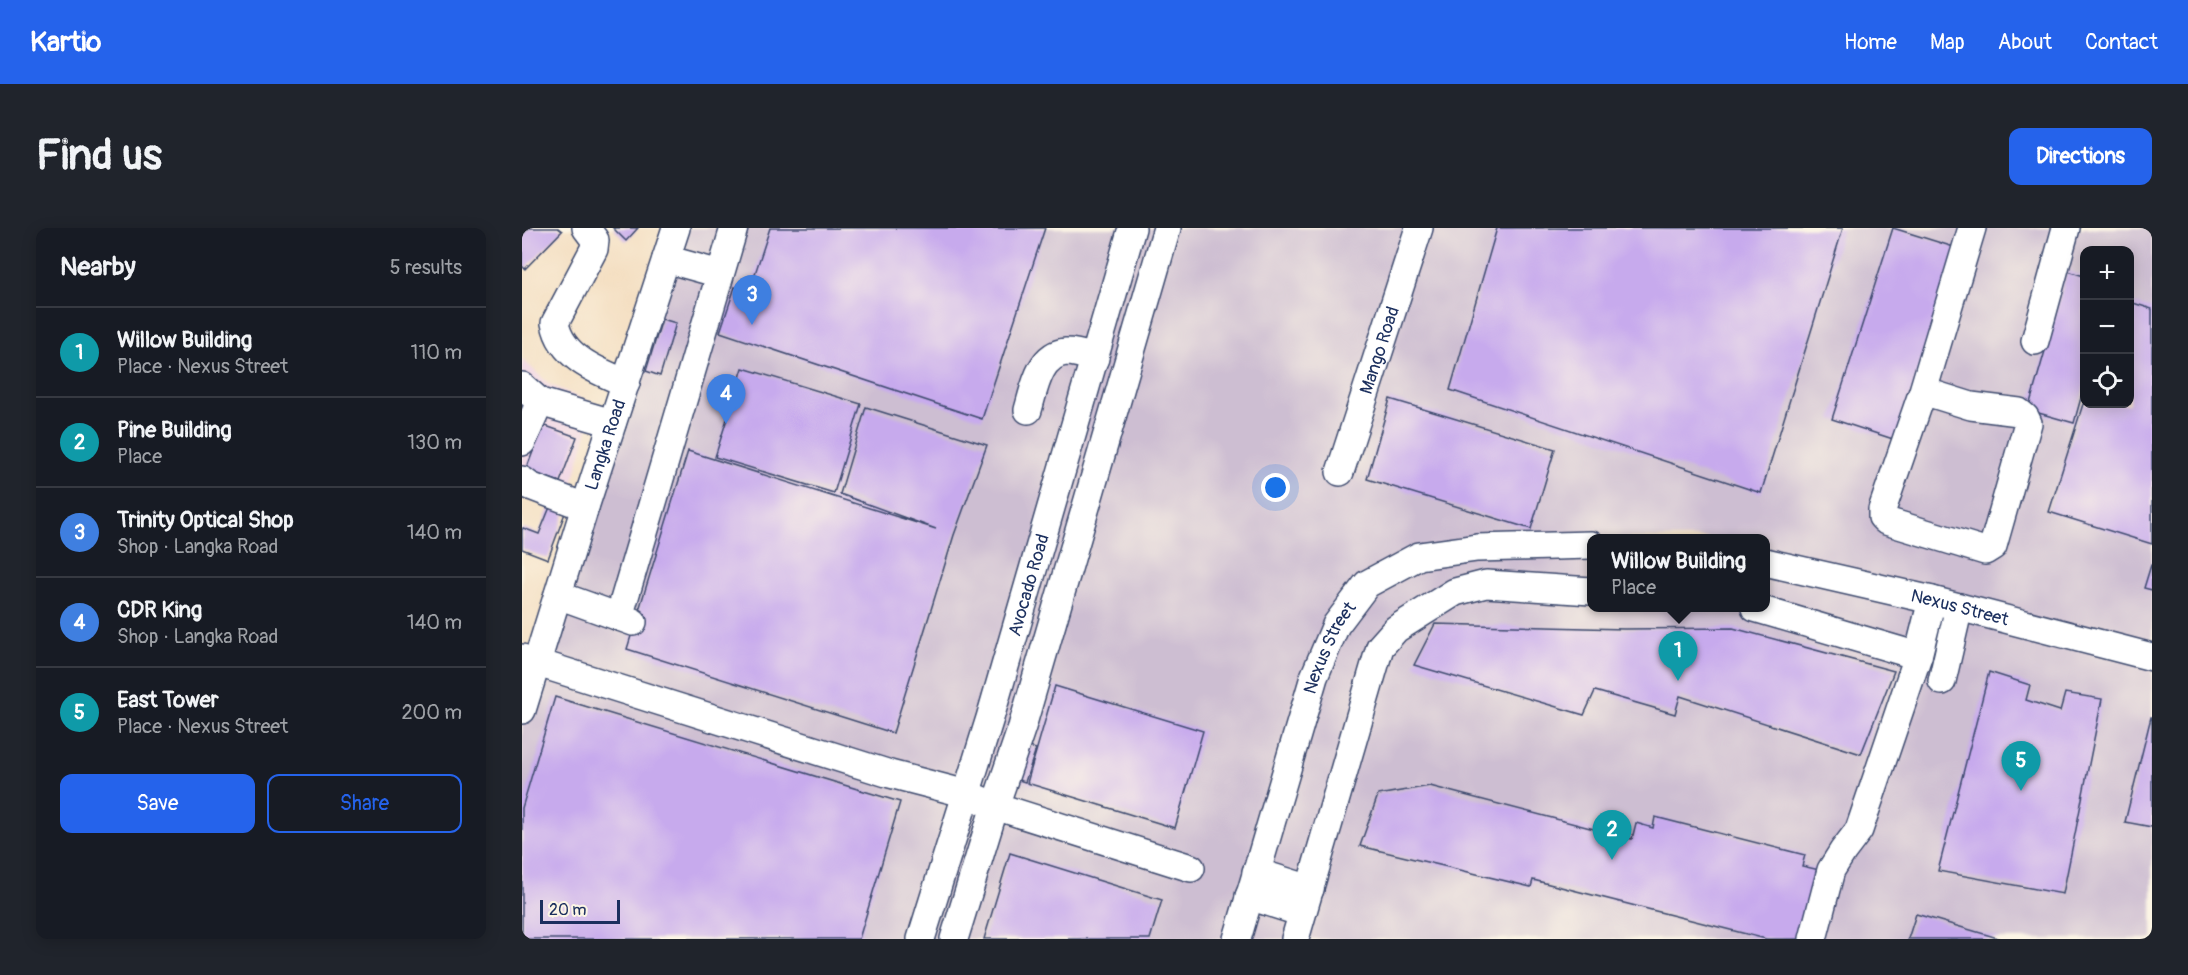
<!DOCTYPE html>
<html lang="en">
<head>
<meta charset="utf-8">
<style>
  :root { --surface:#171b24; --page:#20242c; --text:#f1f3f6; --muted:#9ea1a6; --line:#363941; --accent:#2563eb }
  body { margin:0; font-family:Pangolin,sans-serif; background:var(--page); color:var(--text) }
  .controls { position:absolute; right:18px; top:18px; display:grid; overflow:hidden; border-radius:12px; box-shadow:0 3px 15px #0003 }
  .controls button { width:54px; height:54px; display:grid; place-items:center; padding:0; border:0; border-bottom:2px solid var(--line); background:var(--surface); color:var(--text); font:30px sans-serif }
  .scale { position:absolute; left:18px; bottom:15px; width:80px; box-sizing:border-box; padding-left:6px; border:3px solid #1b2f5e; border-top:0; font-size:16px; line-height:21px; white-space:nowrap; color:#1b2f5e; -webkit-text-stroke:4px #fcf5e5; paint-order:stroke }
  .you { position:absolute; left:754px; top:260px; width:21px; height:21px; margin:-15px; border:4px solid #fff; border-radius:50%; background:#1a73e8; box-shadow:0 0 0 9px #1a73e833 }
  .badge { display:grid; place-items:center; width:39px; height:39px; border-radius:50%; background:var(--accent); color:#fff; font-size:20px; font-weight:700 }
  .pin { position:absolute; translate:-50% -50px; filter:drop-shadow(0 2px 3px #0008) }
  .pin::after { content:''; position:absolute; top:32px; width:21px; height:18px; background:inherit; clip-path:polygon(0 0,100% 0,50% 100%) }
  .popup { position:absolute; left:1065px; top:306px; width:183px; height:78px; box-sizing:border-box; display:grid; place-content:center; border-radius:12px; background:var(--surface); filter:drop-shadow(0 2px 4px #0005); font-size:20px; white-space:nowrap; color:var(--muted) }
  .popup b { font-size:22px; color:var(--text) }
  .popup::after { content:''; position:absolute; left:50%; top:100%; margin-left:-12px; border:12px solid transparent; border-top-color:var(--surface) }
  .list { margin:0; padding:0; list-style:none }
  h2 { display:flex; justify-content:space-between; align-items:center; height:78px; margin:0; padding:0 24px; font-size:26px }
  h2 small { font-size:20px; font-weight:400; color:var(--muted) }
  .list li { display:grid; grid-template-columns:39px 1fr auto; gap:18px; align-items:center; box-sizing:border-box; height:90px; padding:0 24px; border-top:2px solid var(--line) }
  .list b { display:block; font-size:22px; white-space:nowrap }
  .list p { margin:0; font-size:20px; white-space:nowrap; color:var(--muted) }
  .list em { font-size:20px; font-style:normal; color:var(--muted) }
  .actions { display:flex; gap:12px; padding:18px 24px }
  .actions a { flex:1; padding:14px 0; border:2px solid var(--accent); border-radius:12px; text-align:center; font-size:21px; color:var(--accent) }
  .actions .main { background:var(--accent); color:#fff }
  .icon { flex:none; width:33px; height:33px; fill:none; stroke:currentColor; stroke-width:2; stroke-linecap:round; stroke-linejoin:round }
  .map { position:relative; flex:none; width:1630px; height:711px; overflow:hidden; border-radius:12px }
  header { display:flex; align-items:center; gap:36px; box-sizing:border-box; height:84px; padding:0 30px; background:var(--accent); color:#fff }
  header strong { font-size:28px }
  nav { display:flex; gap:33px; margin-inline-start:auto; font-size:21px }
  .intro { display:flex; align-items:center; justify-content:space-between; box-sizing:border-box; height:144px; padding:0 36px }
  h1 { margin:0; font-size:42px }
  .button { padding:15px 27px; border-radius:12px; background:var(--accent); color:#fff; font-size:21px; font-weight:700 }
  main { display:flex; gap:36px; padding:0 36px }
  aside { flex:1; background:var(--surface); border-radius:12px; box-shadow:0 3px 15px #0003 }
  .map>svg:first-child { display:block }
  .built { fill:#efd0e6 }
  .industrial { fill:#cdbed2; fill-rule:evenodd }
  .building { fill:#c7aaed }
  .lines { fill:none; stroke-linecap:round; stroke-linejoin:round }
  .minor-casing { stroke:#3c496d; stroke-width:30 }
  .minor { stroke:#fff; stroke-width:27 }
  .labels { text-anchor:middle; stroke-width:5; stroke-linejoin:round; paint-order:stroke }
  .street-label { font-size:18px; fill:#1b2f5e; stroke:#fcf5e5 }
</style>
</head>
<body>
<header>
<strong>Kartio</strong>
<nav><a>Home</a><a>Map</a><a>About</a><a>Contact</a></nav>
</header>
<div class="intro"><h1>Find us</h1><a class="button">Directions</a></div>
<main>
<aside>
<h2>Nearby<small>5 results</small></h2>
<ul class="list">
<li><span class="badge" style="background:#0f9aa8">1</span><div><b>Willow Building</b><p>Place · Nexus Street</p></div><em>110 m</em></li>
<li><span class="badge" style="background:#0f9aa8">2</span><div><b>Pine Building</b><p>Place</p></div><em>130 m</em></li>
<li><span class="badge" style="background:#3f7fe0">3</span><div><b>Trinity Optical Shop</b><p>Shop · Langka Road</p></div><em>140 m</em></li>
<li><span class="badge" style="background:#3f7fe0">4</span><div><b>CDR King</b><p>Shop · Langka Road</p></div><em>140 m</em></li>
<li><span class="badge" style="background:#0f9aa8">5</span><div><b>East Tower</b><p>Place · Nexus Street</p></div><em>200 m</em></li>
</ul>
<div class="actions"><a class="main">Save</a><a>Share</a></div>
</aside>
<div class="map">
<svg width="1630" height="711" viewBox="0 0 1630 711">
  <rect width="100%" height="100%" fill="#fcf5e5"/>
  <filter id="ink" filterUnits="userSpaceOnUse"><feTurbulence type="fractalNoise" baseFrequency=".0167" numOctaves="2"/><feDisplacementMap in="SourceGraphic" scale="12" xChannelSelector="R" yChannelSelector="G"/><feConvolveMatrix kernelMatrix="1 2 1 2 8 2 1 2 1" color-interpolation-filters="sRGB"/></filter>
  <filter id="wash" filterUnits="userSpaceOnUse"><feTurbulence type="fractalNoise" baseFrequency=".008" numOctaves="4" result="noise"/><feDisplacementMap in="SourceGraphic" scale="24" xChannelSelector="R" yChannelSelector="G"/><feGaussianBlur stdDeviation="1.35" result="paint"/><feColorMatrix in="noise" values="0 0 0 0 0 0 0 0 0 0 0 0 0 0 0 0 0 1.4 0 .05"/><feComposite in="paint" operator="in"/></filter>
  <g filter="url(#wash)">
    <rect width="100%" height="100%" fill="#f4dfc2"/>
    <path class="built" d="M 0,131 L 28,157 L 73,176 L 44,278 L 0,265 Z"/>
    <path class="industrial" d="M 146,0 L 1630,0 L 1630,711 L 0,711 L 0,453 ZM 1562,22 L 1608,22 L 1608,176 L 1562,176 ZM 1069,310 L 1243,310 L 1243,380 L 1069,380 Z"/>
    <g id="blocks">
      <path class="building" d="M 7,0 L 36,0 L 40,3 L 3,41 L 0,38 L 0,7 Z
        M 91,0 L 116,0 L 104,13 Z
        M 248,0 L 523,0 L 460,191 L 198,104 L 213,59 L 227,64 Z
        M 975,0 L 1321,0 L 1239,265 L 928,162 Z
        M 1371,0 L 1435,20 L 1374,212 L 1310,191 Z
        M 1546,43 L 1562,48 L 1562,159 L 1552,195 L 1506,182 Z
        M 1608,74 L 1630,81 L 1630,316 L 1527,284 L 1561,176 L 1608,176 Z
        M 140,91 L 154,95 L 138,148 L 124,143 Z
        M 221,140 L 339,176 L 312,265 L 193,229 Z
        M 868,171 L 1033,221 L 1009,301 L 845,251 Z
        M 344,179 L 465,217 L 432,307 L 371,505 L 105,421 L 166,223 L 414,301 L 318,266 Z
        M 21,197 L 55,209 L 38,254 L 4,242 Z
        M 28,279 L 43,285 L 26,331 L 0,321 L 0,302 L 1,300 L 17,306 Z
        M 1629,337 L 1630,337 L 1630,362 L 1622,360 Z
        M 913,396 L 1102,401 L 1211,400 L 1372,443 L 1339,526 L 1158,468 L 1153,486 L 1073,463 L 1062,487 L 892,437 Z
        M 1467,444 L 1508,457 L 1504,472 L 1538,483 L 1543,465 L 1580,471 L 1541,666 L 1416,643 Z
        M 533,458 L 681,503 L 653,600 L 505,555 Z
        M 33,469 L 378,574 L 337,711 L 0,711 L 0,580 Z
        M 1629,489 L 1630,489 L 1630,599 L 1603,594 Z
        M 497,516 L 514,521 L 503,554 L 487,549 Z
        M 908,558 L 1110,611 L 1114,595 L 1131,600 L 1133,589 L 1283,627 L 1280,638 L 1302,643 L 1284,711 L 1244,711 L 1011,652 L 1009,659 L 838,618 L 856,567 Z
        M 488,625 L 640,672 L 628,711 L 462,711 Z
        M 1394,686 L 1476,710 L 1476,711 L 1386,711 Z"/>
    </g>
  </g>
  <g filter="url(#ink)">
    <use href="#blocks" fill-opacity="0" stroke="#3c496d" stroke-width="1.5"/>
    <g class="lines">
      <g class="minor-casing">
        <g id="minor">
          <path d="M 64,0 L 73,12 L 72,21 L 33,95 C 39,129 75,143 104,155"/>
          <path d="M 144,31 L 198,46"/>
          <path d="M 1513,113 L 1544,0"/>
          <path d="M 0,158 L 18,174 L 90,195"/>
          <path d="M 1401,163 L 1449,178 L 1497,184 L 1503,189 L 1506,195 L 1471,318 L 1463,323 L 1364,293 L 1360,289 L 1360,282 L 1401,163 L 1450,0"/>
          <path d="M 506,182 C 512,162 517,126 544,124 C 554,124 563,127 573,130"/>
          <path d="M 0,214 L 18,174"/>
          <path id="s1" d="M 818,244 L 897,0"/>
          <path d="M 0,252 L 8,258 L 63,279"/>
          <path id="s2" d="M 1243,334 L 1410,372 L 1630,429"/>
          <path d="M 36,367 L 111,394"/>
          <path d="M 1233,380 L 1396,428"/>
          <path d="M 97,389 L 212,0"/>
          <path d="M 0,430 L 368,546 L 445,566 L 473,578 L 669,640"/>
          <path d="M 1420,453 L 1437,379"/>
          <path id="s3" d="M 0,482 L 63,279 L 154,0"/>
          <path d="M 734,644 L 788,661"/>
          <path d="M 727,668 L 780,685"/>
          <path id="s4" d="M 399,711 L 468,490 L 610,0"/>
          <path d="M 432,711 L 473,578 L 500,499 L 645,0"/>
          <path id="s5" d="M 715,711 L 792,449 L 814,397 L 845,356 L 897,328 L 955,320 L 1069,317"/>
          <path d="M 773,711 L 858,419 L 874,401 L 933,364 L 964,356 L 1069,363"/>
          <path d="M 1291,711 L 1309,642 L 1321,623 L 1337,602 L 1396,428 L 1410,372"/>
        </g>
      </g>
      <use href="#minor" class="minor"/>
    </g>
  </g>
  <g class="labels">
    <g class="street-label">
      <text dy="6" stroke="none"><textPath href="#s1" startOffset="128">Mango Road</textPath></text>
      <text dy="6" stroke="none"><textPath href="#s3" startOffset="278">Langka Road</textPath></text>
      <text dy="6" stroke="none"><textPath href="#s4" startOffset="370">Avocado Road</textPath></text>
      <text dy="6" stroke="none"><textPath href="#s2" startOffset="200">Nexus Street</textPath></text>
      <text dy="6" stroke="none"><textPath href="#s5" startOffset="306">Nexus Street</textPath></text>
    </g>
  </g>
</svg>
<div class="controls">
<button>+</button>
<button>−</button>
<button><svg class="icon" aria-label="locate" viewBox="0 0 24 24"><circle cx="12" cy="12" r="6"/><path d="M12 2v4M12 18v4M2 12h4M18 12h4"/></svg></button>
</div>
<div class="scale">20 m</div>
<div class="you"></div>
<div class="pin badge" style="left:1156px;top:453px;background:#0f9aa8">1</div>
<div class="popup"><b>Willow Building</b>Place</div>
<div class="pin badge" style="left:1090px;top:632px;background:#0f9aa8">2</div>
<div class="pin badge" style="left:230px;top:97px;background:#3f7fe0">3</div>
<div class="pin badge" style="left:204px;top:196px;background:#3f7fe0">4</div>
<div class="pin badge" style="left:1499px;top:563px;background:#0f9aa8">5</div>
</div>
</main>
</body>
</html>
